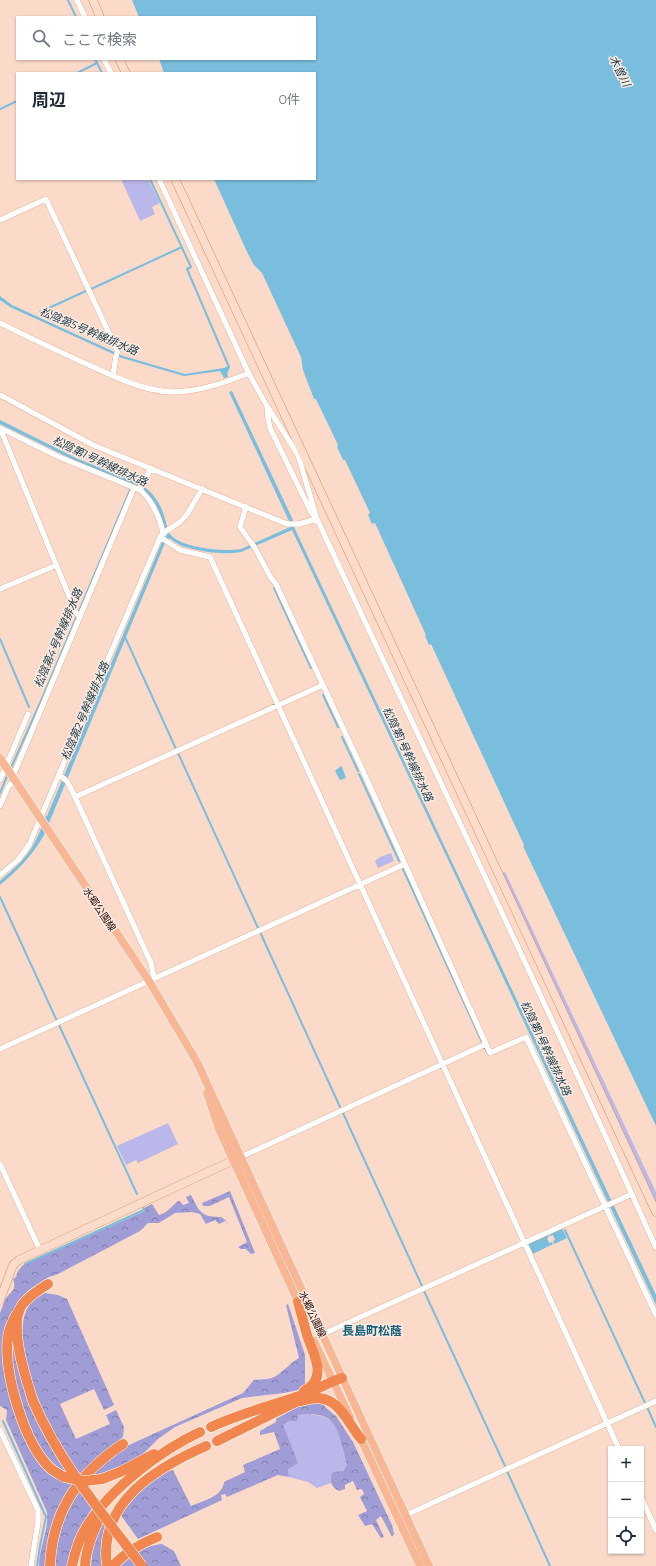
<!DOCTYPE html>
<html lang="ja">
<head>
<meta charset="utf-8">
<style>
  :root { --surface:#fff; --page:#f2f2f3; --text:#1f2937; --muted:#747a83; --line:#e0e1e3 }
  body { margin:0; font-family:Montserrat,"Noto Sans JP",sans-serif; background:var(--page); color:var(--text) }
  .controls { position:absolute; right:12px; bottom:12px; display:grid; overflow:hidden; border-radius:0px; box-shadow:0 1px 3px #0004 }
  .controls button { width:36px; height:36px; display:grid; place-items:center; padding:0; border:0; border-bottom:1px solid var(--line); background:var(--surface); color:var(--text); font:20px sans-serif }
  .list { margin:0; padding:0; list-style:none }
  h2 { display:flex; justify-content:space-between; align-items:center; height:52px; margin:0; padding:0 16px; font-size:17px }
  h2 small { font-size:13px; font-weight:400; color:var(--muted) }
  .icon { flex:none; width:22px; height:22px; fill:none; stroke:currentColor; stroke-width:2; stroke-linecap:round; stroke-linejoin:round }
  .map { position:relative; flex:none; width:656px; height:1566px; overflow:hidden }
  .search { position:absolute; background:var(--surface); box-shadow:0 1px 3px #0004; left:16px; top:16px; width:300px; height:44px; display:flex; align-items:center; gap:10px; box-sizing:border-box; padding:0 14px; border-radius:0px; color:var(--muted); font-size:15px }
  .panel { position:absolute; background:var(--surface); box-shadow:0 1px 3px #0004; left:16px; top:72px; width:300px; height:108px; border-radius:0px }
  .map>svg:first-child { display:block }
  .green { fill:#bab7ea }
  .forest { fill:url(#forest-crowns) }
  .water { fill:#79bedc }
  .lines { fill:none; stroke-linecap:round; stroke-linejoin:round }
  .stream { stroke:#79bedc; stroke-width:2 }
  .street-casing { stroke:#db8d66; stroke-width:6 }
  .secondary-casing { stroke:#db8d66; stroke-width:9 }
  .primary-casing { stroke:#fff; stroke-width:9 }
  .highway-casing { stroke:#fff; stroke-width:11 }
  .street { stroke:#fff; stroke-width:5.5 }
  .secondary { stroke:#fbdbca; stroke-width:8 }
  .primary { stroke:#f7b795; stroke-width:8 }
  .highway { stroke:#f1874f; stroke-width:10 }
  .highway-bridge-casing { stroke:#fff; stroke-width:11; stroke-linecap:butt }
  .highway-bridge { stroke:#f1874f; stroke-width:10 }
  .labels { text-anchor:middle; stroke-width:3; stroke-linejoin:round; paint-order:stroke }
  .street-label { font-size:10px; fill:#250800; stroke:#fcebe3 }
  .water-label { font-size:11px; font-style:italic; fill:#193a47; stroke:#fcebe3 }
  .quarter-label { font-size:12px; font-weight:bold; fill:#17607a; stroke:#fcebe3 }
</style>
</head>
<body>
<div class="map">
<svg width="656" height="1566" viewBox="0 0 656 1566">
  <defs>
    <pattern id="forest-crowns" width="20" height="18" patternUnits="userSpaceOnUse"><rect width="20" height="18" fill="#a09dd6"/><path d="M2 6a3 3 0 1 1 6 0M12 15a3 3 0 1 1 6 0" fill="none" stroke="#827eab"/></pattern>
  </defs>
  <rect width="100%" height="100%" fill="#fbdaca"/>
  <path class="green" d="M 121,179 L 148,179 L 160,203 L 152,207 L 155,214 L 140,221 Z
    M 391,853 L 394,861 L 378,868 L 375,861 L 380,857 Z
    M 505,872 L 656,1192 L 656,1203 L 502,873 Z
    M 168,1123 L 178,1144 L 138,1163 L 136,1160 L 126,1165 L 117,1146 Z
    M 309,1414 C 316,1415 324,1416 330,1420 C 339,1426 344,1454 347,1465 L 343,1471 L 330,1477 L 331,1483 L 317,1488 L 308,1482 L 289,1477 L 283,1425 L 298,1415 Z"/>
  <path class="forest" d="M 230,1191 L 255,1253 L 251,1254 L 246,1249 L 241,1249 L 238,1247 L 247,1242 L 229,1197 L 210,1206 L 203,1206 L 202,1203 Z
    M 191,1195 C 195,1202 198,1212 206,1215 C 216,1219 222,1213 228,1224 L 225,1221 L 219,1224 L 215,1220 L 206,1224 L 200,1214 L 192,1212 L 175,1213 L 159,1223 L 148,1223 L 140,1231 L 58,1274 L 49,1277 L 29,1290 L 19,1301 L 3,1348 L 35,1453 L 74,1484 L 47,1566 L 39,1566 C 39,1547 49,1531 47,1512 L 6,1420 L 7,1410 L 0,1406 L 0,1313 C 2,1309 3,1304 5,1300 C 11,1290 17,1292 13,1279 L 16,1277 L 18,1271 L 23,1265 L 145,1211 L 144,1208 L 152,1204 L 159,1215 L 166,1212 L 178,1201 L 180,1201 L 183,1205 L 189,1203 L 186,1197 Z
    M 45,1293 L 58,1295 L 67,1299 L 114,1405 L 104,1410 L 94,1389 L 60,1404 L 76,1439 L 110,1424 L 106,1415 L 116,1410 L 124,1427 L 123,1437 L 79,1475 C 73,1466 66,1457 60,1448 C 41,1416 10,1345 27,1309 C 30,1301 37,1297 45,1293 Z
    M 288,1304 L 305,1355 L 305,1386 L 298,1390 L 284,1393 L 242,1398 L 175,1427 L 158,1439 L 140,1457 L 107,1473 L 89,1476 L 118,1452 L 129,1445 L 243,1393 L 254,1380 C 262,1379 269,1380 276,1376 C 285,1370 290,1363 299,1358 L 286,1305 Z
    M 14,1332 L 16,1351 L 68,1474 C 33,1455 21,1408 14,1372 C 13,1365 11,1357 11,1350 C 10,1345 13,1338 14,1332 Z
    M 306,1402 L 324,1403 L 325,1407 L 336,1416 L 353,1442 L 392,1525 L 394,1534 L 392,1537 L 381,1516 L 376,1520 L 384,1537 L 381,1538 L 372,1524 L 365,1526 L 358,1515 L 367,1511 L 360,1497 L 364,1494 L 362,1489 L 357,1490 L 353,1481 L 345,1485 L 345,1489 L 339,1491 C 331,1487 328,1480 333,1472 L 343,1471 L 347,1465 C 344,1454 339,1428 331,1421 C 323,1413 308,1414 298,1415 L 297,1421 L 289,1421 L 283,1425 L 298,1463 L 288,1469 L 289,1477 L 278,1475 L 227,1497 L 225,1494 L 221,1495 L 222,1500 L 138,1539 L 120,1514 L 128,1500 L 159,1473 L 173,1470 L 191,1506 C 203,1501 223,1496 224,1482 L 245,1472 L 243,1465 L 280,1449 L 274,1432 L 260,1435 L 260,1431 L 276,1422 L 276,1419 Z
    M 79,1488 L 93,1507 L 85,1520 L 68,1566 L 54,1566 C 57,1535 63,1515 79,1488 Z
    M 102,1516 L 108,1522 L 105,1566 L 91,1566 L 93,1546 Z
    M 162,1544 L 174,1551 L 181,1566 L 116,1566 C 128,1554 145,1546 162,1544 Z"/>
  <path class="water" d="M 132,0 L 656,0 L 656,1126 L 523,846 L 524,845 L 431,644 L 429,645 L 425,636 L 426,635 L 375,523 L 372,524 L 368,515 L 370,513 L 345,460 L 343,460 L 337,447 L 338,445 L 316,399 L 314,399 L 303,370 L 301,357 L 262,273 L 254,265 L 248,254 L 214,179 L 315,179 L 315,73 L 164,73 L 159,59 L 315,59 L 315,17 L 139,17 Z
    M 0,296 L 12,305 L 123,356 L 185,374 L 230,367 L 227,374 L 228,377 L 224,378 L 220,371 L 184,376 L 122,358 L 10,307 L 0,300 Z
    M 232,391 L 293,520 L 294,527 L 656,1295 L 656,1305 L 452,868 L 292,530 L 241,552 C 223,555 203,552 185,547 C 179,545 174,541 169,538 L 165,543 L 44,835 C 32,856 18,870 0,885 L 0,881 C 27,858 34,849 46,816 L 47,816 L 162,542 L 167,535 C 161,515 156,497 137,486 L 76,461 L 0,424 L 0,420 L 78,459 L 139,483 C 153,492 161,503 165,519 C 167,524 167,530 170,534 C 180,548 225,552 241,549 L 290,527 L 289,521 L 229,392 Z
    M 341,766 L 342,767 L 346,778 L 340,780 L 335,771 Z
    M 562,1228 L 567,1238 L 554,1244 L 553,1241 L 555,1240 L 553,1235 L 550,1236 L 549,1234 Z
    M 548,1234 L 549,1237 L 547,1238 L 549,1243 L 552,1242 L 553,1244 L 533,1254 L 528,1243 Z"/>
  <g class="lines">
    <path class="stream" d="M 68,0 L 76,17
      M 95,59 L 102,73
      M 77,73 L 97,63
      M 0,109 L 17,101
      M 150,179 L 191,267 L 187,269 L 229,367 L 226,368
      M 91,289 L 182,247
      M 40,312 L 86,291
      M 274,588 L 311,668
      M 125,637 L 176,749
      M 0,639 L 29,707
      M 323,695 L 338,727
      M 342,737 L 358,771
      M 178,753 L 258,928
      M 10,770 L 44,694 L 130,490
      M 359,774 L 399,861
      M 0,793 L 8,774
      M 403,869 L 482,1042
      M 0,897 L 57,1021
      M 260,932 L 340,1107
      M 59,1025 L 137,1194
      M 485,1048 L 487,1052
      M 343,1113 L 422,1286
      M 565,1230 L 645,1403
      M 25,1264 L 144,1210 L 143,1208
      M 424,1291 L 505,1466
      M 647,1407 L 656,1427
      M 3,1421 L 46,1517 L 40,1546 L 37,1566
      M 507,1471 L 550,1566"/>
    <g class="street-casing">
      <path id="street" d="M 77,0 L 85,17
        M 104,59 L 111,73
        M 0,220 L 46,199 L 116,348 L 118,350 L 116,356 L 113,376
        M 0,323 C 26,336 53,349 80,361 C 109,374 140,391 172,392 C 199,392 225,383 249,373
        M 0,395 L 93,445 L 287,524 L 299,524 L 317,519 L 298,455 L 267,406 L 249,374 L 159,179
        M 267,406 L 268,418 L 270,428 L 311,512 L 317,519 C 430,762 547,1003 656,1248
        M 0,428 L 76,613 L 80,616
        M 0,428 L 59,457 L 140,490 C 153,501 159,516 163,533
        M 140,490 L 151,468
        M 160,537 L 180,550 L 210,557 L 619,1449
        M 0,589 L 57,565
        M 59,775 L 67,781 L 75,797 L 151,963 L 154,978
        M 13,776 L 134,488
        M 0,780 L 28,714
        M 75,797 L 323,685
        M 0,806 L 8,787 L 15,780
        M 0,875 L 18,860 L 29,845 L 160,537 C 166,529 174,527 181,521 C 191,512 194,499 203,489
        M 486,1044 L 490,1053 L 526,1037 L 656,1315
        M 0,1049 L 405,864
        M 241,1157 L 486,1044 L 364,773 L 276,584 L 271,578 L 255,548 L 240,527 L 246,507
        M 0,1164 L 40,1250
        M 323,1334 L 632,1194
        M 0,1430 L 38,1510 L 38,1522 L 31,1566
        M 641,1497 L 656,1530
        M 406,1515 L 656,1401"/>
    </g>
    <g class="secondary-casing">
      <path id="secondary" d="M 93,0 L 100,17
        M 119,59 L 126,73
        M 175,179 L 656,1212
        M 0,1300 L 13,1265 L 19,1260 L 238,1158"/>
    </g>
    <g class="primary-casing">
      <path id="primary" d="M 0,758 L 149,981 L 197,1062 L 429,1566
        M 207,1093 L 219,1129 L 300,1306
        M 314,1341 L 350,1417
        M 359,1435 L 420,1566"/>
    </g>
    <g class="highway-casing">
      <path id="highway" d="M 298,1302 C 301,1313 304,1324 307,1335 C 313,1354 329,1378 304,1391
        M 21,1307 C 15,1316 9,1326 8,1337 C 3,1372 24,1442 49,1467 C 53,1471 59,1474 64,1477
        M 33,1401 C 26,1379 8,1326 22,1305 C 29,1296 38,1290 48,1284
        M 301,1401 C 336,1389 343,1416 361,1439
        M 211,1427 C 241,1413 274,1405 305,1394 C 318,1389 329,1382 342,1378
        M 217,1441 L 298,1401
        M 102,1479 L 120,1472 L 154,1454
        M 50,1566 C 52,1511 79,1473 123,1444
        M 72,1566 C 75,1552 79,1538 87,1526 C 110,1489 161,1450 200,1432
        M 85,1566 C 86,1547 94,1530 102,1513
        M 107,1566 C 98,1502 156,1468 206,1446
        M 113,1566 C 125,1552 140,1544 157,1537"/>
    </g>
    <use href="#street" class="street"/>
    <use href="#secondary" class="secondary"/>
    <use href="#primary" class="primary"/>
    <use href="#highway" class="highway"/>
    <g class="highway-bridge-casing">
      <path id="highway-bridge" d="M 33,1401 C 59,1462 102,1513 142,1566
        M 64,1477 L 84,1481 L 102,1479"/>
    </g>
    <use href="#highway-bridge" class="highway-bridge"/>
  </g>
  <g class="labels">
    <g class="street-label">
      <text transform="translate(100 909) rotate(56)" y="4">水郷公園線</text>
      <text transform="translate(313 1314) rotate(65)" y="4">水郷公園線</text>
    </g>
    <g class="water-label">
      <text transform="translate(620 71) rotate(63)" y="4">木曽川</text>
      <text transform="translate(89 331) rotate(23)" y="4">松陰第5号幹線排水路</text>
      <text transform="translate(100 461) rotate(25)" y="4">松陰第1号幹線排水路</text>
      <text transform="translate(58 638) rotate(-67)" y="4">松陰第4号幹線排水路</text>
      <text transform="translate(85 711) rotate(-67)" y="4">松陰第2号幹線排水路</text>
      <text transform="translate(408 754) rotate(65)" y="4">松陰第1号幹線排水路</text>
      <text transform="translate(546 1048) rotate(65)" y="4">松陰第1号幹線排水路</text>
    </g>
    <g class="quarter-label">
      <text x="372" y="1335">長島町松蔭</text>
    </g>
  </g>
</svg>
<div class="controls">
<button>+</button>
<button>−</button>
<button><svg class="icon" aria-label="locate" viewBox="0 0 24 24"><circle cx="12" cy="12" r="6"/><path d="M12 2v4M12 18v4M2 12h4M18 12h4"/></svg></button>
</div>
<div class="search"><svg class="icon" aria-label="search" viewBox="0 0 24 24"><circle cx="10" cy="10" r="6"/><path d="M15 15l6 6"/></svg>ここで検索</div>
<section class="panel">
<h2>周辺<small>0件</small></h2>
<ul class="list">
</ul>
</section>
</div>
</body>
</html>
